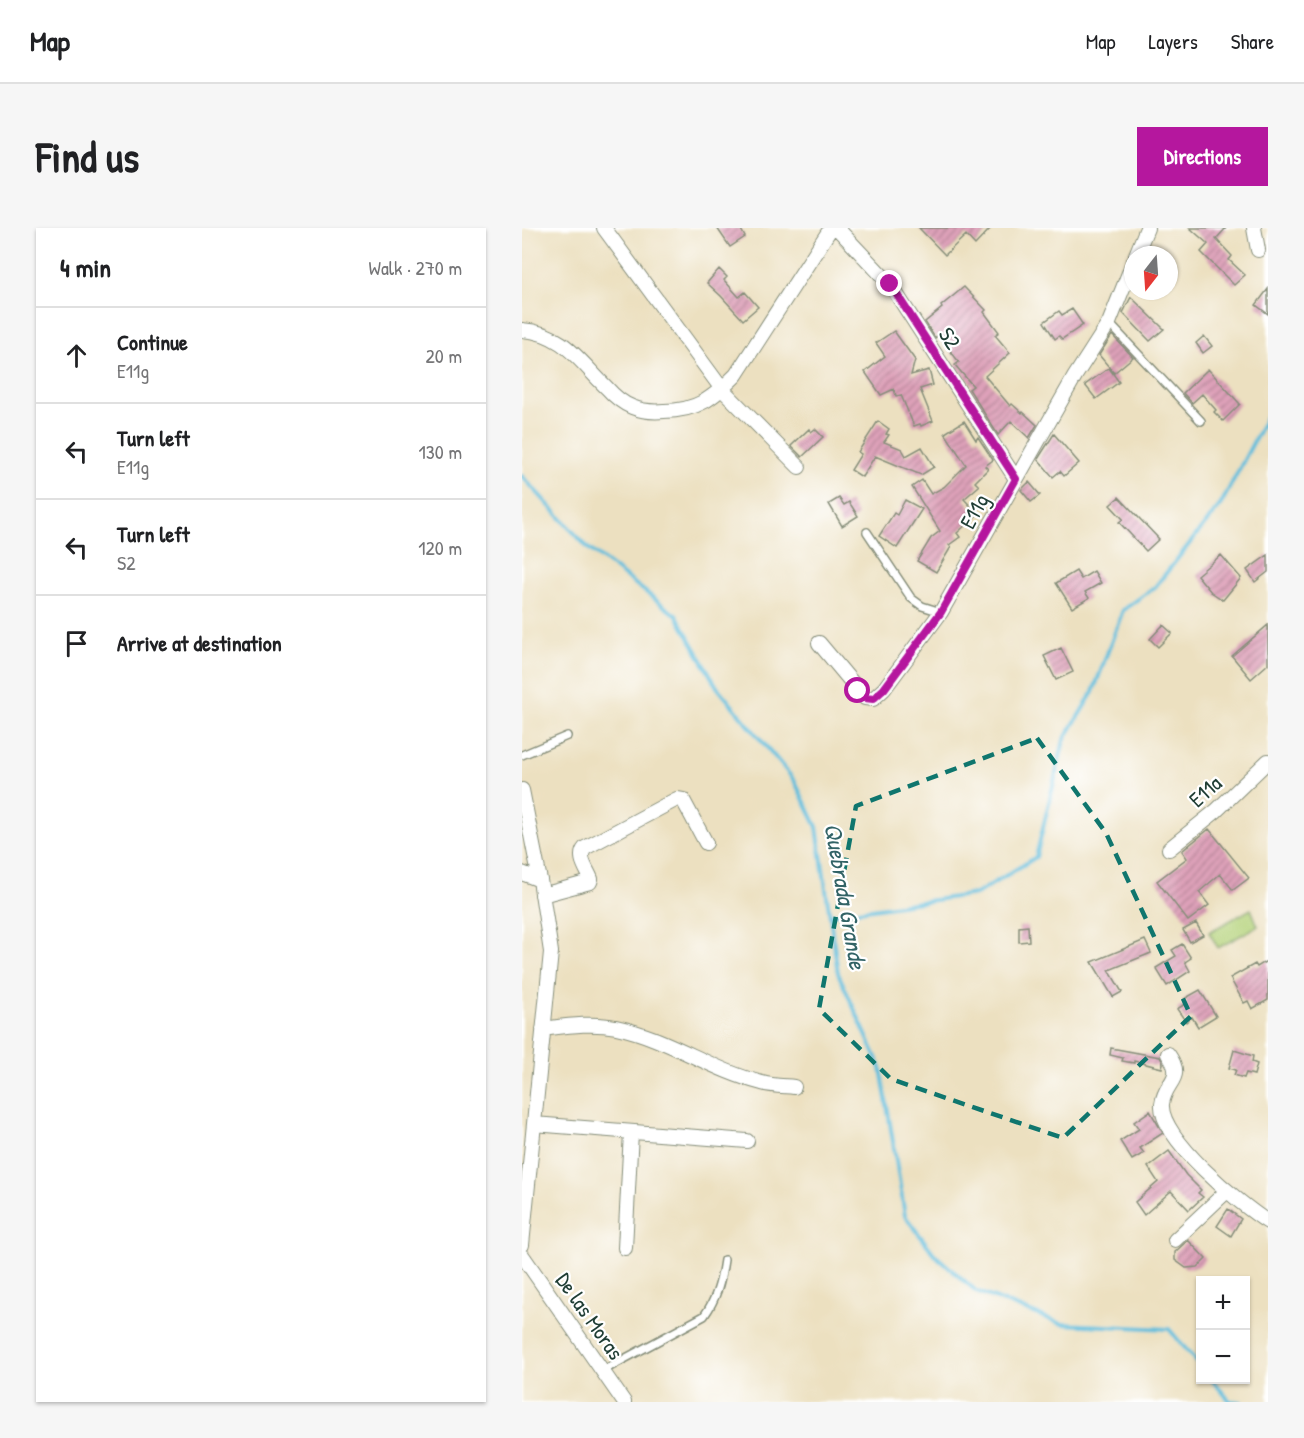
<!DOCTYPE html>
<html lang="en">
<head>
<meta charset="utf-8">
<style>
  :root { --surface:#fff; --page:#f6f6f6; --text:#202124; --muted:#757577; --line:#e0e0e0; --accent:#b5179e }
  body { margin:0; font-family:"Patrick Hand",sans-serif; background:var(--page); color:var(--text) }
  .controls { position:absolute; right:18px; bottom:18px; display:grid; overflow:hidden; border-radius:0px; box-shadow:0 2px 4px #0004 }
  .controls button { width:54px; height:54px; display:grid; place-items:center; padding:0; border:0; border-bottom:2px solid var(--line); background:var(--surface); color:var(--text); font:30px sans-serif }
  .compass { position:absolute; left:602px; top:18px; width:54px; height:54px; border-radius:50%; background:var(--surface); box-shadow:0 2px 4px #0004; rotate:197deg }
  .stop { position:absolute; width:18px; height:18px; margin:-14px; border:4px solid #b5179e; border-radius:50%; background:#fff }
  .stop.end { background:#b5179e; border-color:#fff; box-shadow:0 2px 6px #0008 }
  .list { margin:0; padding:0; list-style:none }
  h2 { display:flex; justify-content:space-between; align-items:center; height:78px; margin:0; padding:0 24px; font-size:26px }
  h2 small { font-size:20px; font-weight:400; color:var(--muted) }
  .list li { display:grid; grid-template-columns:39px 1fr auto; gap:18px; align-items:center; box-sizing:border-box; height:96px; padding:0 24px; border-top:2px solid var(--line) }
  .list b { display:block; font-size:22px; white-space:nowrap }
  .list p { margin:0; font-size:20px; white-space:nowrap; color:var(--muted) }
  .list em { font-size:20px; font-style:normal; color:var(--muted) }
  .icon { flex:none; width:33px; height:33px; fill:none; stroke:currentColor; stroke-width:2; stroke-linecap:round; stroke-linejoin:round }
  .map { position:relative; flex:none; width:746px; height:1174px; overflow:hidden; border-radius:0px }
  header { display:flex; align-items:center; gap:36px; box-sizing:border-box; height:84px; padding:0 30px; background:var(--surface); border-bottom:2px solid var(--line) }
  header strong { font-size:28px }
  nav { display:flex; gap:33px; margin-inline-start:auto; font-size:21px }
  .intro { display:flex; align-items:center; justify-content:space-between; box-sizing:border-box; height:144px; padding:0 36px }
  h1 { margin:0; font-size:42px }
  .button { padding:15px 27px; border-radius:0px; background:var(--accent); color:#fff; font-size:21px; font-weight:700 }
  main { display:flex; gap:36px; padding:0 36px }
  aside { flex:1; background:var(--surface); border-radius:0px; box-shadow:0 2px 4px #0004 }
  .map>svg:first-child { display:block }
  .garden { fill:#b4d279; stroke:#6a8856; stroke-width:1.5 }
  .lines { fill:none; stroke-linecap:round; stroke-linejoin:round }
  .stream { stroke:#5ebddc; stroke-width:4 }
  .building { fill:url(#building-hatch) }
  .lane-casing { stroke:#868e7a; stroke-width:10 }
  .street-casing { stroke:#868e7a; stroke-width:16 }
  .lane { stroke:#fff; stroke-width:7 }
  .street { stroke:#fff; stroke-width:14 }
  .route { stroke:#b5179e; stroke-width:8 }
  .marked { fill:none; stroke:#0f766e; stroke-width:4.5; stroke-dasharray:12 8; stroke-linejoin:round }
  .labels { text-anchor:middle; stroke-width:4.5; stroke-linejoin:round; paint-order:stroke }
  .street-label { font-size:22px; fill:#1f3d34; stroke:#fff }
  .water-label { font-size:24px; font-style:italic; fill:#326366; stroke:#fff }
</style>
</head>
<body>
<header>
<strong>Map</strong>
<nav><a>Map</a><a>Layers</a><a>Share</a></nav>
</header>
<div class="intro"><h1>Find us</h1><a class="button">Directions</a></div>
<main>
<aside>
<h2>4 min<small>Walk · 270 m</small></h2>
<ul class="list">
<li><svg class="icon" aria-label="ahead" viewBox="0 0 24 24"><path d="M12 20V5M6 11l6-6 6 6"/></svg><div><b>Continue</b><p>E11g</p></div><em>20 m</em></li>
<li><svg class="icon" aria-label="left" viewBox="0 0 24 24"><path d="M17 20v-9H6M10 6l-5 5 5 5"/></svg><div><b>Turn left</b><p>E11g</p></div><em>130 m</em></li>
<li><svg class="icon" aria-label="left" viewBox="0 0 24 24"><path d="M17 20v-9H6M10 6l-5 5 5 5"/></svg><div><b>Turn left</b><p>S2</p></div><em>120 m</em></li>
<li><svg class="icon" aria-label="arrive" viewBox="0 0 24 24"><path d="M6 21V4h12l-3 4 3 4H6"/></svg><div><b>Arrive at destination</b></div></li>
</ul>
</aside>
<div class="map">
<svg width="746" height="1174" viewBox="0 0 746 1174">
  <defs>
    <pattern id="building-hatch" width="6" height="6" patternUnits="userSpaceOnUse" patternTransform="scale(1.5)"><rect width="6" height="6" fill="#dea1b9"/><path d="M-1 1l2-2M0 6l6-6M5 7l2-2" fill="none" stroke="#b38497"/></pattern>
  </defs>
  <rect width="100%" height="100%" fill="#fff"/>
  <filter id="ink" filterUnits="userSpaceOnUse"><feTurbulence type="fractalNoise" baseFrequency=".0167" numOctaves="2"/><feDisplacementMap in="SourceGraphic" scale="12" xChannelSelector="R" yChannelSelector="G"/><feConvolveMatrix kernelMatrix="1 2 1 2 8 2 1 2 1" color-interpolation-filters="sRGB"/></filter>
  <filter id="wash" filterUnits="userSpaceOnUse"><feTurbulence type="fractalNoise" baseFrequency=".008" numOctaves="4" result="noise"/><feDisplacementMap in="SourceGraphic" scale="24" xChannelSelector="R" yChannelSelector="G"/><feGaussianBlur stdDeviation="1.35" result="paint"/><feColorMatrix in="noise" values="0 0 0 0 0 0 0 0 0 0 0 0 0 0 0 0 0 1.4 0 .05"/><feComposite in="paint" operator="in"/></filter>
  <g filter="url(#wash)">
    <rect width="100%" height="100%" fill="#ece0c0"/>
    <path class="garden" d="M 729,681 L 736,698 L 696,720 L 687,704 Z"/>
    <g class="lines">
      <path class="stream" d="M 0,248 L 66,320 L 155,388 L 195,459 L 272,552 L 295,599 L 316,745 L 359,840 L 383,988 L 413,1027 L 454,1063 L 540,1096 L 647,1101 L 678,1138
        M 308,687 L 454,666 L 514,629 L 542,512 L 571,464 L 601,382 L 633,359 L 699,276 L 746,186
        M 690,1152 L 708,1173 L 719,1174"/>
    </g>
    <g id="blocks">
      <path class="building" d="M 195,0 L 218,0 L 223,9 L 208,19 Z
        M 397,0 L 469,0 L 453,17 L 444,7 L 423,27 Z
        M 668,0 L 704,0 L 694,11 L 710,28 L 707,32 L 723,47 L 712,57 L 679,24 L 686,16 Z
        M 197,41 L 205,49 L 202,52 L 217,69 L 223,64 L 236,79 L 221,92 L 199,68 L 185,55 Z
        M 442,59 L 464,82 L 462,84 L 477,104 L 473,107 L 488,125 L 463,148 L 488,178 L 490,176 L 500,185 L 501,184 L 515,197 L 507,210 L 489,193 L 476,207 L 447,161 L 451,158 L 433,137 L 437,134 L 416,107 L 413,110 L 403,94 L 420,80 L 419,78 Z
        M 746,61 L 746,86 L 734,77 Z
        M 609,69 L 642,101 L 628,113 L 601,85 Z
        M 550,81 L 561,97 L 540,111 L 537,108 L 533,111 L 522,94 L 537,83 L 540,87 Z
        M 372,103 L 393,132 L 389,147 L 407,142 L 411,157 L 398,161 L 411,193 L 399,198 L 398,196 L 392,198 L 379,167 L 374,168 L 372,161 L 359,167 L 343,144 L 363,128 L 354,115 Z
        M 590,107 L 611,129 L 592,145 L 577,127 Z
        M 682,108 L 690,118 L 681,125 L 674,115 Z
        M 587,140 L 597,154 L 574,171 L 563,157 Z
        M 686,141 L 718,176 L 701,193 L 692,184 L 694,182 L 680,166 L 670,175 L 661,165 Z
        M 356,193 L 367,201 L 364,206 L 367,207 L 362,214 L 380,221 L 384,228 L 400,219 L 412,239 L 399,247 L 353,228 L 340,249 L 329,242 L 339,226 L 336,224 Z
        M 442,193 L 454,212 L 456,209 L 471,232 L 463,238 L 466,241 L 453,254 L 457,258 L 442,271 L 456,286 L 435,305 L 438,309 L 427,317 L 429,319 L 414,344 L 395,333 L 409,310 L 418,303 L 390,259 L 400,252 L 409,266 L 422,259 L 444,237 L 423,205 Z
        M 287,201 L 289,204 L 293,201 L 301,209 L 280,229 L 269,218 Z
        M 532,206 L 557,235 L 542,248 L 538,243 L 531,249 L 516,231 Z
        M 507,254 L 518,267 L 509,274 L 499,262 Z
        M 597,269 L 637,311 L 624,323 L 597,294 L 601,291 L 588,277 Z
        M 317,270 L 322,277 L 327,274 L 336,288 L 320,298 L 307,276 Z
        M 383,272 L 400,281 L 375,320 L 357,308 L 372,285 L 375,287 Z
        M 699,327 L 719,350 L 701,372 L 689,364 L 675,347 Z
        M 746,327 L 746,344 L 733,354 L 725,342 Z
        M 554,343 L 559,351 L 572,343 L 579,355 L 563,364 L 567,370 L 550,380 L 534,355 Z
        M 641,397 L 650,405 L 636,419 L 628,411 Z
        M 746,397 L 746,436 L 729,451 L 710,428 Z
        M 539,420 L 551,444 L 534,452 L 522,428 Z
        M 687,601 L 727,650 L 711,662 L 698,646 L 677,664 L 687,677 L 666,693 L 635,653 L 665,630 L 660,623 Z
        M 674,695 L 681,707 L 668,714 L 661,702 Z
        M 506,698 L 507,713 L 497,714 L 497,699 Z
        M 623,712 L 629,725 L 587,742 L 600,764 L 591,769 L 570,734 Z
        M 660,716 L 669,730 L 663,734 L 668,743 L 645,758 L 634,740 L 654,728 L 650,722 Z
        M 746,732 L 746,772 L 730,781 L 726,773 L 722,775 L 708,750 L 733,736 L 735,739 Z
        M 678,762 L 694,788 L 676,799 L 670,789 L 664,794 L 655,781 L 665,775 L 662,771 Z
        M 589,820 L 638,829 L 641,835 L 640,840 L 612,833 L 612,835 L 600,833 L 601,830 L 588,827 Z
        M 712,822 L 731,828 L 730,834 L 735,836 L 732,847 L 724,845 L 722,850 L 712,847 L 714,842 L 707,840 Z
        M 628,883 L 641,905 L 618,920 L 622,925 L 610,932 L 598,913 L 617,901 L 612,894 Z
        M 647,923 L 664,947 L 679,962 L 676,965 L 681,969 L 667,982 L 649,963 L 622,987 L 613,974 L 636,954 L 626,939 Z
        M 706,981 L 719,991 L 709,1008 L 695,998 Z
        M 666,1012 L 684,1031 L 676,1039 L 664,1040 L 653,1032 L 653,1024 Z"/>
    </g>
  </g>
  <g filter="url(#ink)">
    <use href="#blocks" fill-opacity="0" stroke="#868e7a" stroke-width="1.5"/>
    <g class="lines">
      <g class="lane-casing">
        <path id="lane" d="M 587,95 L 679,193
          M 345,304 L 389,370 L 400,378 L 419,384
          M 0,527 L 45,508
          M 80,1143 L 182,1088 C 195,1070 199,1053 202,1032"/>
      </g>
      <g class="street-casing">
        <path id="street" d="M 82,0 L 200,161 L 277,239
          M 315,0 L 368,56 L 494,251
          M 732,0 L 736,22
          M 614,27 L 625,0
          M 0,102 C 42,105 57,133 85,160 C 92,168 100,175 110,179 C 120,183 132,184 142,183 C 175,183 191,170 214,147 L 309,0
          M 297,415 L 343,470 L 351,471 L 362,461 L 419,384 L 553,148 L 587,95 L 611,35
          M 0,562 L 18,652 L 29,724 L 0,1017
          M 647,621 L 694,583 L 746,533
          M 0,645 L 18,652
          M 20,667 L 68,654 L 69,651 C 65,641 55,629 63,620 L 155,571 L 161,572 L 184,615
          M 21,801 C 45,798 70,794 94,799 C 146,810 189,842 240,855 C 250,858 262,858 272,859
          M 646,826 C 664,852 643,852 640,876 C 637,910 719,977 746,994
          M 12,896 L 225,913
          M 653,1012 L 705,963
          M 103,1020 L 109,904
          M 0,1027 L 102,1174"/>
      </g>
      <use href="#lane" class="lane"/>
      <use href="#street" class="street"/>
    </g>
  </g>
  <g class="lines" filter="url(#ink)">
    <path class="route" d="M 336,463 L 343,470 L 351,471 L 362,461 L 419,384 L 494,251 L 368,56"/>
  </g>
  <path class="marked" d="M 515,510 L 584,605 L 669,788 L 541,910 L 369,851 L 297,781 L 334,578 Z"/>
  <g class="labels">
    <g class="street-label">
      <text transform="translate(428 110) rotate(57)" y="8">S2</text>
      <text transform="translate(452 283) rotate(-61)" y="8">E11g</text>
      <text transform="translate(683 563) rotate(-42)" y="8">E11a</text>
      <text transform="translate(68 1088) rotate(55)" y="8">De las Moras</text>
    </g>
    <g class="water-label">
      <text transform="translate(323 668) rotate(80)" y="8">Quebrada Grande</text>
    </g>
  </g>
</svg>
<div class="controls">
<button>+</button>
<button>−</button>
</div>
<svg class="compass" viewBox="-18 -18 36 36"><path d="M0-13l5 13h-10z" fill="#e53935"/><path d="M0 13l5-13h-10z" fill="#757577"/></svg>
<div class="stop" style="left:336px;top:463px"></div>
<div class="stop end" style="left:368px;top:56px"></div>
</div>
</main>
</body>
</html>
